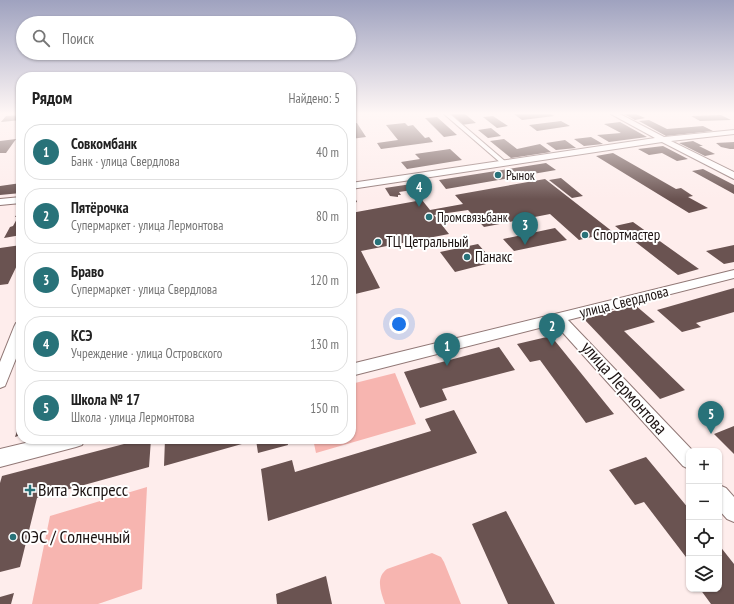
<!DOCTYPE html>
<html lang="ru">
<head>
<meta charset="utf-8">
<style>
  :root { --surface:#fff; --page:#f2f2f2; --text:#222; --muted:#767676; --line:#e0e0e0; --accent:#287279 }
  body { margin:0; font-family:"PT Sans Narrow",sans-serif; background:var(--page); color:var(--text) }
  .controls { position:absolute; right:12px; bottom:12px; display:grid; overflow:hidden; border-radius:8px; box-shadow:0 1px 3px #0004 }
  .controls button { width:36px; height:36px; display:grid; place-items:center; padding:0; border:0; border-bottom:1px solid var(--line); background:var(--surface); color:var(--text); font:20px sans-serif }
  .you { position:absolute; left:399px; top:324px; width:14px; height:14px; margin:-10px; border:3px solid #fff; border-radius:50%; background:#1a73e8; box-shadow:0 0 0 6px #1a73e833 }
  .badge { display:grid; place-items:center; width:26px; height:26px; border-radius:50%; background:var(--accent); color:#fff; font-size:13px; font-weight:700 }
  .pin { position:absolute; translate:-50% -33px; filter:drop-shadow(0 1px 2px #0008) }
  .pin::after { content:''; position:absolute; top:21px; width:14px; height:12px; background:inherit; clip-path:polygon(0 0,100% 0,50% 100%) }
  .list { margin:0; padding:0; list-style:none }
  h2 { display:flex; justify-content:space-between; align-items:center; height:52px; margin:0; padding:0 16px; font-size:17px }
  h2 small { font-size:13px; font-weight:400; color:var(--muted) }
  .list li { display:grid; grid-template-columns:26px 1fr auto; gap:12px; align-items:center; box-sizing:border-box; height:56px; margin:0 8px 8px; padding:0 8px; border:1px solid var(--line); border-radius:16px }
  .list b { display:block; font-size:15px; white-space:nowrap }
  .list p { margin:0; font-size:13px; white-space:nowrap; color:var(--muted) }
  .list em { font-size:13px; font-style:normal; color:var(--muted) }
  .icon { flex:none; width:22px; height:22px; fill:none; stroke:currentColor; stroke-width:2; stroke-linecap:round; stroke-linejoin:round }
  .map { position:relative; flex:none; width:734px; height:604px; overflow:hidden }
  .search { position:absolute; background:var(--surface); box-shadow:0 1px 3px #0004; left:16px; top:16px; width:340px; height:44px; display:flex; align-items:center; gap:10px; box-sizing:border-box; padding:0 14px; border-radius:22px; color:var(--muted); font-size:15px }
  .panel { position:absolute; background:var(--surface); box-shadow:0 1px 3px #0004; left:16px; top:72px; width:340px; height:372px; border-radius:16px }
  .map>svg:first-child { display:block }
  .green { fill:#f7b5b0 }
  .building { fill:#6a5351 }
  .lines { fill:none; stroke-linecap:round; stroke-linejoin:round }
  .minor-casing { stroke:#917876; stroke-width:2 }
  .tertiary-casing { stroke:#917876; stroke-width:2 }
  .minor { fill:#fff; fill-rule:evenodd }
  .tertiary { fill:#fff; fill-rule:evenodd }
  .poi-dot { fill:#287279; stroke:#fff; stroke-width:1.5 }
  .labels { text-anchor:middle; stroke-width:4; stroke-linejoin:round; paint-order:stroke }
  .far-poi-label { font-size:13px; fill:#1d1413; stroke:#fff; text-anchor:start }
  .poi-label { font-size:15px; fill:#1d1413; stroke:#fff; text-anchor:start }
  .street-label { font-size:15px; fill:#1d1413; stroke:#fff }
  .near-street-label { font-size:18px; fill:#1d1413; stroke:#fff }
  .near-poi-label { font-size:18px; fill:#1d1413; stroke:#fff; text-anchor:start }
</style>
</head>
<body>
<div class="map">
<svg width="734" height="604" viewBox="0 0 734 604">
  <rect width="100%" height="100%" fill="#feedec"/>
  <path class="green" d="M 395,373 L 416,424 L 316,453 L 313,439 L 351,439 L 351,384 Z
    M 147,487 L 142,589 L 98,604 L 32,604 L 50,516 Z
    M 432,553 L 441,557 L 444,562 L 461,604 L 385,604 C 381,592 375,578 387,569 Z"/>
  <path class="building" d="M 449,114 L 465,114 L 476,123 L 461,125 Z
    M 514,114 L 551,114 L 554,116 L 522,120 Z
    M 624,114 L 636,114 L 645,118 L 635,120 Z
    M 21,115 L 21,120 L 1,122 L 6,116 Z
    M 721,115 L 731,120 L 700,121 L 691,116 Z
    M 493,116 L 508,126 L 497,128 L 483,117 Z
    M 437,117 L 457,135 L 444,137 L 425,118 Z
    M 649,120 L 667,129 L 703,126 L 713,131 L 666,136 L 639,121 Z
    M 561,121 L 570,126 L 537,131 L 529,125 Z
    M 620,122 L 647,137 L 609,142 L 597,135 L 621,133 L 604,124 Z
    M 351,123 L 357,123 L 366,137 L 351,139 Z
    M 405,123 L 408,126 L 413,125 L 425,138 L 429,137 L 433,142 L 381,149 L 377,143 L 398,140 L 386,125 Z
    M 491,128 L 501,136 L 488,138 L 478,130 Z
    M 591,137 L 603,144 L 584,146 L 574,139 Z
    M 16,139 L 6,153 L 0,153 L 0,141 Z
    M 504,139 L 517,149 L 540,144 L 551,152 L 511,158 L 490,141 Z
    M 565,140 L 576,148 L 556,150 L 546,143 Z
    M 693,141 L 703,146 L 699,146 L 715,154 L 705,156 L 679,143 Z
    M 734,142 L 734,149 L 730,149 L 721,147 L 716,143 Z
    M 663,146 L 688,159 L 677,161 L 662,153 L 649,155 L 638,149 Z
    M 450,149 L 462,160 L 407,169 L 401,162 L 420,159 L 415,154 Z
    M 613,153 L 676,189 L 681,188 L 693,196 L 688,197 L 708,208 L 689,213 L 596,156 Z
    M 546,163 L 556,170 L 446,189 L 439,180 Z
    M 703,169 L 734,185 L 734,194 L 692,171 Z
    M 561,178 L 583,196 L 572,198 L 549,180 Z
    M 545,179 L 613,232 L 579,240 L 550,214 L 484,227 L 468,210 L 434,215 L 449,234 L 361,251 L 380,288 L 351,295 L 351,213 L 422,200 L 430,210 L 463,204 L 455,195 Z
    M 21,183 L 21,193 L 0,195 L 0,186 Z
    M 418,183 L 424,191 L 417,193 L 414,193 L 412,190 L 399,192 L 401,195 L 398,195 L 398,197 L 390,196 L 385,188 Z
    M 351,193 L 353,193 L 357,202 L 351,204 Z
    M 21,207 L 21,235 L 4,238 L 10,227 L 13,226 L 18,217 L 15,217 Z
    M 633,222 L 699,269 L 678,275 L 615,226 Z
    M 555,228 L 567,240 L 514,251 L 503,239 Z
    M 478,244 L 494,262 L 455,272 L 440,252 Z
    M 21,245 L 21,257 L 8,284 L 0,285 L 0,248 Z
    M 734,245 L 734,262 L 724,264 L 706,251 Z
    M 734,288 L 734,312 L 696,323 L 701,327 L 682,332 L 657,310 Z
    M 635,305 L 655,322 L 624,331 L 685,390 L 660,399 L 584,319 Z
    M 551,336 L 614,414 L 586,423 L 540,360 L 530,362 L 517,344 Z
    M 499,347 L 515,370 L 442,389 L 447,400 L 420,408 L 404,372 Z
    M 454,410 L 477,453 L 268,521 L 261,469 L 292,460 L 295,472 L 431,431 L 425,419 Z
    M 21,419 L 21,435 L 15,437 Z
    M 734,426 L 734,454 L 714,434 Z
    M 143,439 L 151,439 L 149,467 L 37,498 L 20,567 L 0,572 L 0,483 L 2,476 Z
    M 165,439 L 287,439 L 288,445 L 258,453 L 256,440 L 164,466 Z
    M 646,457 L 689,509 L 689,561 L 644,502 L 635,505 L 609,470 Z
    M 506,511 L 555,604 L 508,604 L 472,524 Z
    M 719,545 L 734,564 L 734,604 L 711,604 L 700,589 L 719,589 Z
    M 326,576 L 332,604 L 277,604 L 276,594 Z
    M 14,593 L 11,604 L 0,604 L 0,597 Z"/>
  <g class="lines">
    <g class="minor-casing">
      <path id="minor" d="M 444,114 L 450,114 L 506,162 L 506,164 L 502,164 Z"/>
    </g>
    <g class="tertiary-casing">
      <path id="tertiary" d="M 611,114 L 620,114 L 664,137 L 734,130 L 734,134 L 671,141 L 734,172 L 734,179 L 662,142 L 351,189 L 351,183 L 655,138 Z
        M 21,197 L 21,203 L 0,205 L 0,199 Z
        M 734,270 L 734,278 L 568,320 L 693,451 L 689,451 L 689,469 L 683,466 L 555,324 L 351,376 L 351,364 Z
        M 21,322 L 21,346 L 5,386 L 0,388 L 0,362 L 14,327 L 16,323 Z
        M 42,439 L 85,439 L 82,445 L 76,447 L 0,467 L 0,449 Z
        M 719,485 L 726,488 L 734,497 L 734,522 L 727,519 L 719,510 Z"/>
    </g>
    <use href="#minor" class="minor"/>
    <use href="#tertiary" class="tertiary"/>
  </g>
  <linearGradient id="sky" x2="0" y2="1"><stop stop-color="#9fa2bf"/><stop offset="0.57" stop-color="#fff7f6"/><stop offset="1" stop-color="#fff7f6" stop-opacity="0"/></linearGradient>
  <rect width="734" height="199" fill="url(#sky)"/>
  <g class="poi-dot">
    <circle cx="498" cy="175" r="4"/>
    <circle cx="429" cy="217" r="4"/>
    <circle cx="585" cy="235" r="4"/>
    <circle cx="378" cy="242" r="4"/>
    <circle cx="467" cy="257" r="4"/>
    <path d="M28 484h4v4h4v4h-4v4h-4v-4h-4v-4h4z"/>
    <circle cx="13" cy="537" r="4"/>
  </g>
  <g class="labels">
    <g class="far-poi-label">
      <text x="506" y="180">Рынок</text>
      <text x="437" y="222">Промсвязьбанк</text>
    </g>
    <g class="poi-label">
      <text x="593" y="240">Спортмастер</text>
      <text x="386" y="247">ТЦ Цетральный</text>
      <text x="475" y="262">Панакс</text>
    </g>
    <g class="street-label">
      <text transform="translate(624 302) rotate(-14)" y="5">улица Свердлова</text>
    </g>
    <g class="near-street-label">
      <text transform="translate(624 388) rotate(48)" y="6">улица Лермонтова</text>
    </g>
    <g class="near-poi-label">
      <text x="38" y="496">Вита Экспресс</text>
      <text x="21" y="543">ОЭС / Солнечный</text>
    </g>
  </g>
</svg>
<div class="controls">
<button>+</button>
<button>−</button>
<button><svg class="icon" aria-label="locate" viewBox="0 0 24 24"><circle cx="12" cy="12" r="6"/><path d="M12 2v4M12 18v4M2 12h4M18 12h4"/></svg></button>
<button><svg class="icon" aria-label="layers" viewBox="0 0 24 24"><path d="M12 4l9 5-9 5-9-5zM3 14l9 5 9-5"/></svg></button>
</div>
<div class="you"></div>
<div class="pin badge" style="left:447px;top:366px">1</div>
<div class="pin badge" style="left:552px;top:346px">2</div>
<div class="pin badge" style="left:525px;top:245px">3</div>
<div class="pin badge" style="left:419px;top:207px">4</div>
<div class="pin badge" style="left:711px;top:434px">5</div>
<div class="search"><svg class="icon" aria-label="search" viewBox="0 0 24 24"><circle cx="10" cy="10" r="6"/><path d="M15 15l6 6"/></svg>Поиск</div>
<section class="panel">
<h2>Рядом<small>Найдено: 5</small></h2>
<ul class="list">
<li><span class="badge">1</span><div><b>Совкомбанк</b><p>Банк · улица Свердлова</p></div><em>40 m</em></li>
<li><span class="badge">2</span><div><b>Пятёрочка</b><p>Супермаркет · улица Лермонтова</p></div><em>80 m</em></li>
<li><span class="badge">3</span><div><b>Браво</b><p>Супермаркет · улица Свердлова</p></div><em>120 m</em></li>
<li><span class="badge">4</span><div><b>КСЭ</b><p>Учреждение · улица Островского</p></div><em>130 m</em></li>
<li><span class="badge">5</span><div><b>Школа № 17</b><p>Школа · улица Лермонтова</p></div><em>150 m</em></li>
</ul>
</section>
</div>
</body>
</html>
